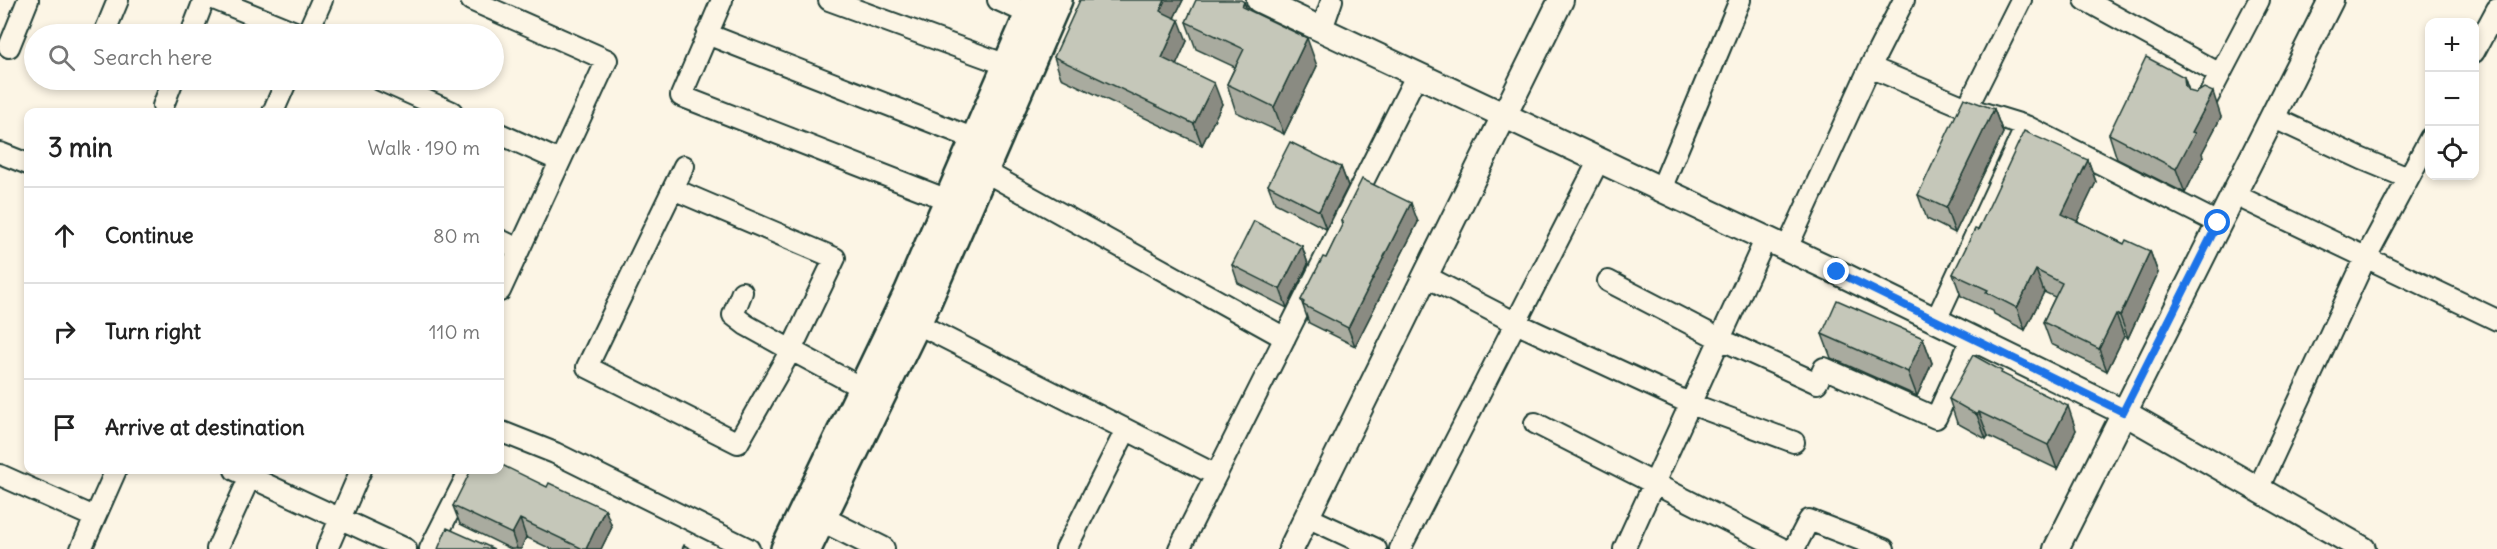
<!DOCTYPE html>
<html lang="en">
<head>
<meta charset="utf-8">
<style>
  :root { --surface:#fff; --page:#f2f2f2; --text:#222; --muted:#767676; --line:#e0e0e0 }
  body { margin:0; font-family:Delius,sans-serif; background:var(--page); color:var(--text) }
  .controls { position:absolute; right:18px; top:18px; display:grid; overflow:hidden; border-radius:12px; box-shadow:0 3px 9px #0003 }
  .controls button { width:54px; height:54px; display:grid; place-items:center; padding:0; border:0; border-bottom:2px solid var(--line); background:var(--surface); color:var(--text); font:30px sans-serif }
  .stop { position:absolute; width:18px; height:18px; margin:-14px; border:4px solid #1a73e8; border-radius:50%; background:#fff }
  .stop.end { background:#1a73e8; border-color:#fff; box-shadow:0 2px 6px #0008 }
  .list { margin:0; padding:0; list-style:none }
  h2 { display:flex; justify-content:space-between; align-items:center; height:78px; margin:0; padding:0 24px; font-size:26px }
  h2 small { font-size:20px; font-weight:400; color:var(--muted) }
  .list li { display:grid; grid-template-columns:39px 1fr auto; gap:18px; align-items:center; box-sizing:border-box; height:96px; padding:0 24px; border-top:2px solid var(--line) }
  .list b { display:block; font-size:22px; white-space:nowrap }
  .list em { font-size:20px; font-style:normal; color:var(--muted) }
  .icon { flex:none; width:33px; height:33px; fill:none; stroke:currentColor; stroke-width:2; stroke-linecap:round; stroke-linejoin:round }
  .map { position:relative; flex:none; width:2497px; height:549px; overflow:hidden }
  .search { position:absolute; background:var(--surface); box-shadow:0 3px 9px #0003; left:24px; top:24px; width:480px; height:66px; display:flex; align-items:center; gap:15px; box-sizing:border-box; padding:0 21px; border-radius:33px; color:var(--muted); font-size:22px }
  .panel { position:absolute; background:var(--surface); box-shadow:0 3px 9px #0003; left:24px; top:108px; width:480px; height:366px; border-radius:12px }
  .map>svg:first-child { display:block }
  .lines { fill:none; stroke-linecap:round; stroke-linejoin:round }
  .minor-casing { stroke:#1f3d34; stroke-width:24 }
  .tertiary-casing { stroke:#1f3d34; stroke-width:28 }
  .secondary-casing { stroke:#1f3d34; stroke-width:32 }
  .minor { stroke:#fcf5e5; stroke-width:20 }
  .tertiary { stroke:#fcf5e5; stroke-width:24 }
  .secondary { stroke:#fcf5e5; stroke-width:27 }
  .wall { fill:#a9ab9f; stroke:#1f3d34; stroke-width:1.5 }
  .shaded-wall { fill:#8a8b82; stroke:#1f3d34; stroke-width:1.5 }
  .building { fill:#c5c7b9; stroke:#1f3d34; stroke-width:1.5 }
  .route { stroke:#1a73e8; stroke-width:8 }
</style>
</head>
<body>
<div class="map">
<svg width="2497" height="549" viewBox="0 0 2497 549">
  <rect width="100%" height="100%" fill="#fcf5e5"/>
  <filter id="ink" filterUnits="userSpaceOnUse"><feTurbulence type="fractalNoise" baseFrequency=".0167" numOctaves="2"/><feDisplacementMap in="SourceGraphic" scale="12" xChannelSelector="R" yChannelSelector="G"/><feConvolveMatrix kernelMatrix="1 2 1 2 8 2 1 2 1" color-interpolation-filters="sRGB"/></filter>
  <g filter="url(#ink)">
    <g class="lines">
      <g class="minor-casing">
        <path id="minor" d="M 216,0 L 300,34
          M 471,0 L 607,60 L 500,291
          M 722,0 L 681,96 L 948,200
          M 829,0 L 1007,65
          M 998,0 L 1029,14
          M 2085,0 L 2220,74
          M 1322,29 L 1332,0
          M 104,34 L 118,0
          M 191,34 L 204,0
          M 307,34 L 322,0
          M 707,34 L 975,139
          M 9,47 L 28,0
          M 2474,52 L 2497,9
          M 1870,67 L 1967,108 L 2026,126
          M 380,80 L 452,112
          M 2204,105 L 2259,0
          M 163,106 L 173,80
          M 1967,108 L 2021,0
          M 273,112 L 287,80
          M 2272,117 L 2362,159 L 2408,178
          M 500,134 L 560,161
          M 0,153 L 28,164
          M 684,166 L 587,367 L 738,443 L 791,350 L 862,388
          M 984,171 L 1285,338
          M 673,189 L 835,258 L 791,350 L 746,325 L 733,315 L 742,292
          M 1661,189 L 1740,0
          M 2233,194 L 2497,320
          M 500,240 L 519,249
          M 1787,248 L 1870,67 L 1904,0
          M 1425,276 L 1516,323 L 1691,404 L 1794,442
          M 1608,281 L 1720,339 L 1817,383 L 1824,368 L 1936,418 L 1972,338
          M 1936,320 L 2026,126 L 2218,223
          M 916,323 L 1216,475
          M 1535,423 L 1783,549
          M 500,435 L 502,432 L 555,453 L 749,549
          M 235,470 L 406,549
          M 0,475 L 94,517
          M 2258,489 L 2366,257 L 2430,138
          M 1307,517 L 1376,549
          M 81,549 L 116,470
          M 217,549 L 253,470
          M 327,549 L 361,470
          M 430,549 L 470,470
          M 1066,549 L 1126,430
          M 1179,549 L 1417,74
          M 1400,549 L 1599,160
          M 1624,549 L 1766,238
          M 1794,549 L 1809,520 L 1884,549"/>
      </g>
      <g class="tertiary-casing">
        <path id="tertiary" d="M 1259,0 L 1837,272 L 2123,412 L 2363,549
          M 804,510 L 882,549
          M 1291,549 L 1561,0
          M 2056,549 L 2331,0"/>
      </g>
      <g class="secondary-casing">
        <path id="secondary" d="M 785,549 L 908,293 L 1035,0
          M 807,549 L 928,300 L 1058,0"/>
      </g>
      <use href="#minor" class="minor"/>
      <use href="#tertiary" class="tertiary"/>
      <use href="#secondary" class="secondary"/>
    </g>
    <path class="wall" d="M 1183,0 L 1174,18 L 1187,41 L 1176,65 L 1222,104 L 1202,145 L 1061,78 L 1054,57 Z
      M 1244,2 L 1247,10 L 1317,66 L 1284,134 L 1236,112 L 1227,84 L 1235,67 L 1196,49 L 1186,22 Z
      M 2184,77 L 2189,91 L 2221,117 L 2202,153 L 2203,157 L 2185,193 L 2117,159 L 2109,134 Z
      M 1994,109 L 2003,133 L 1955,233 L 1927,219 L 1918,195 Z
      M 2088,160 L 2096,182 L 2077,221 L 2124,244 L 2150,251 L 2158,273 L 2128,338 L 2124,336 L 2107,371 L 2051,344 L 2043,322 L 2055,297 L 2044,292 L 2025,330 L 1994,314 L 1993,311 L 1961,296 L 1953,274 L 1978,230 Z
      M 1341,167 L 1348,186 L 1326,229 L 1275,203 L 1268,185 Z
      M 1341,221 L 1418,222 L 1355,346 L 1309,323 L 1301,300 L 1326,258 L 1342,226 Z
      M 1302,246 L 1308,264 L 1287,308 L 1238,283 L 1232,265 Z
      M 1822,334 L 1923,338 L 1932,363 L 1917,396 L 1831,358 Z
      M 2003,374 L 2076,430 L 2057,469 L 1988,436 L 1986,439 L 1957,423 L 1949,399 Z
      M 547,487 L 605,509 L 612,527 L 601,549 L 551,549 L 526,537 L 521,549 L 511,549 L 460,524 L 453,506 Z"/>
    <path class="shaded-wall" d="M 1165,0 L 1183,0 L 1167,32 L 1160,11 Z
      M 1244,2 L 1254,29 L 1242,7 Z
      M 1179,20 L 1187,41 L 1170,79 L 1162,58 Z
      M 1307,38 L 1317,66 L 1284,134 L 1274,107 Z
      M 2184,77 L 2193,102 L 2185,87 Z
      M 1214,83 L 1222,104 L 1202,145 L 1194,124 Z
      M 2213,92 L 2221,117 L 2202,153 L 2203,157 L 2185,193 L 2176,169 L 2192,132 Z
      M 1994,109 L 2003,133 L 1955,233 L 1946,208 Z
      M 2088,160 L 2096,182 L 2070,236 L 2062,214 Z
      M 1341,167 L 1348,186 L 1326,229 L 1319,211 Z
      M 1411,203 L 1418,222 L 1355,346 L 1348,328 Z
      M 1302,246 L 1308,264 L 1287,308 L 1280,289 Z
      M 2150,251 L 2158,273 L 2128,338 L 2120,316 Z
      M 2036,270 L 2044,292 L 2025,330 L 2017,308 Z
      M 2116,314 L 2124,336 L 2107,371 L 2099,349 Z
      M 1923,338 L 1932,363 L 1917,396 L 1908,372 Z
      M 2068,406 L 2076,430 L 2057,469 L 2048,445 Z
      M 1979,412 L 1988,436 L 1986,439 L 1977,415 Z
      M 605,509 L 612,527 L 601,549 L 586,549 Z
      M 520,519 L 526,537 L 521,549 L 517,549 L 512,534 Z"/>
    <path class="building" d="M 1080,0 L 1165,0 L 1160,11 L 1179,20 L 1162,58 L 1214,83 L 1194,124 L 1054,57 Z
      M 1196,0 L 1241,0 L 1244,2 L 1242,7 L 1307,38 L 1274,107 L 1227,84 L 1244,49 L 1186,22 Z
      M 2146,57 L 2184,77 L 2185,87 L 2189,91 L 2196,93 L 2204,88 L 2213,92 L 2192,132 L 2195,133 L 2176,169 L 2109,134 Z
      M 1964,98 L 1994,109 L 1946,208 L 1918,195 Z
      M 2024,131 L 2088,160 L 2062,214 L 2124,244 L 2126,240 L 2150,251 L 2120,316 L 2116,314 L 2099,349 L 2043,322 L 2062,283 L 2036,270 L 2017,308 L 1986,292 L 1988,290 L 1953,274 L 1975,229 L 1978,230 Z
      M 1290,142 L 1341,167 L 1319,211 L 1268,185 Z
      M 1362,179 L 1411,203 L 1348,328 L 1303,305 L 1304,302 L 1301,300 L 1323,257 L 1326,258 L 1343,223 L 1341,221 Z
      M 1254,221 L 1302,246 L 1280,289 L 1232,265 Z
      M 1837,300 L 1923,338 L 1908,372 L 1822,334 Z
      M 1973,355 L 2002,371 L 2001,373 L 2068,406 L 2048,445 L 1979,412 L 1977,415 L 1949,399 Z
      M 500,464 L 547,487 L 549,483 L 605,509 L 586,549 L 583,549 L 520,519 L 512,534 L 453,506 L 471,470 L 500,470 Z
      M 447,528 L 494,549 L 438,549 Z
      M 684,545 L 691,549 L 682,549 Z"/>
  </g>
  <g class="lines" filter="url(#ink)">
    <path class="route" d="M 1837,272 L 2123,412 L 2218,223"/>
  </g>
</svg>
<div class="controls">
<button>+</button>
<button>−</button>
<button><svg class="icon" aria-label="locate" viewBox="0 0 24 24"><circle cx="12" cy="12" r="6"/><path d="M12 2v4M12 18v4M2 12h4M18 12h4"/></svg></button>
</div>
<div class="stop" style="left:2218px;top:223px"></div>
<div class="stop end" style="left:1837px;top:272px"></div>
<div class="search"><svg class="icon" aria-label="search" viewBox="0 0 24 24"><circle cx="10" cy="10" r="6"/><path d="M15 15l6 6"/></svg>Search here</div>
<section class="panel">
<h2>3 min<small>Walk · 190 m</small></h2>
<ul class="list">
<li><svg class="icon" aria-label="ahead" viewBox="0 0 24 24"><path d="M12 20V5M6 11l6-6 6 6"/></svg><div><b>Continue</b></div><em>80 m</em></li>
<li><svg class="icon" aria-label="right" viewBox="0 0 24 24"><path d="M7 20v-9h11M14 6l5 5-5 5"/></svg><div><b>Turn right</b></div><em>110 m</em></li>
<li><svg class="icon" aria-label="arrive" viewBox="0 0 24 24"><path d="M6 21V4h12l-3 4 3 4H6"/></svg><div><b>Arrive at destination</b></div></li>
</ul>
</section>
</div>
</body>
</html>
